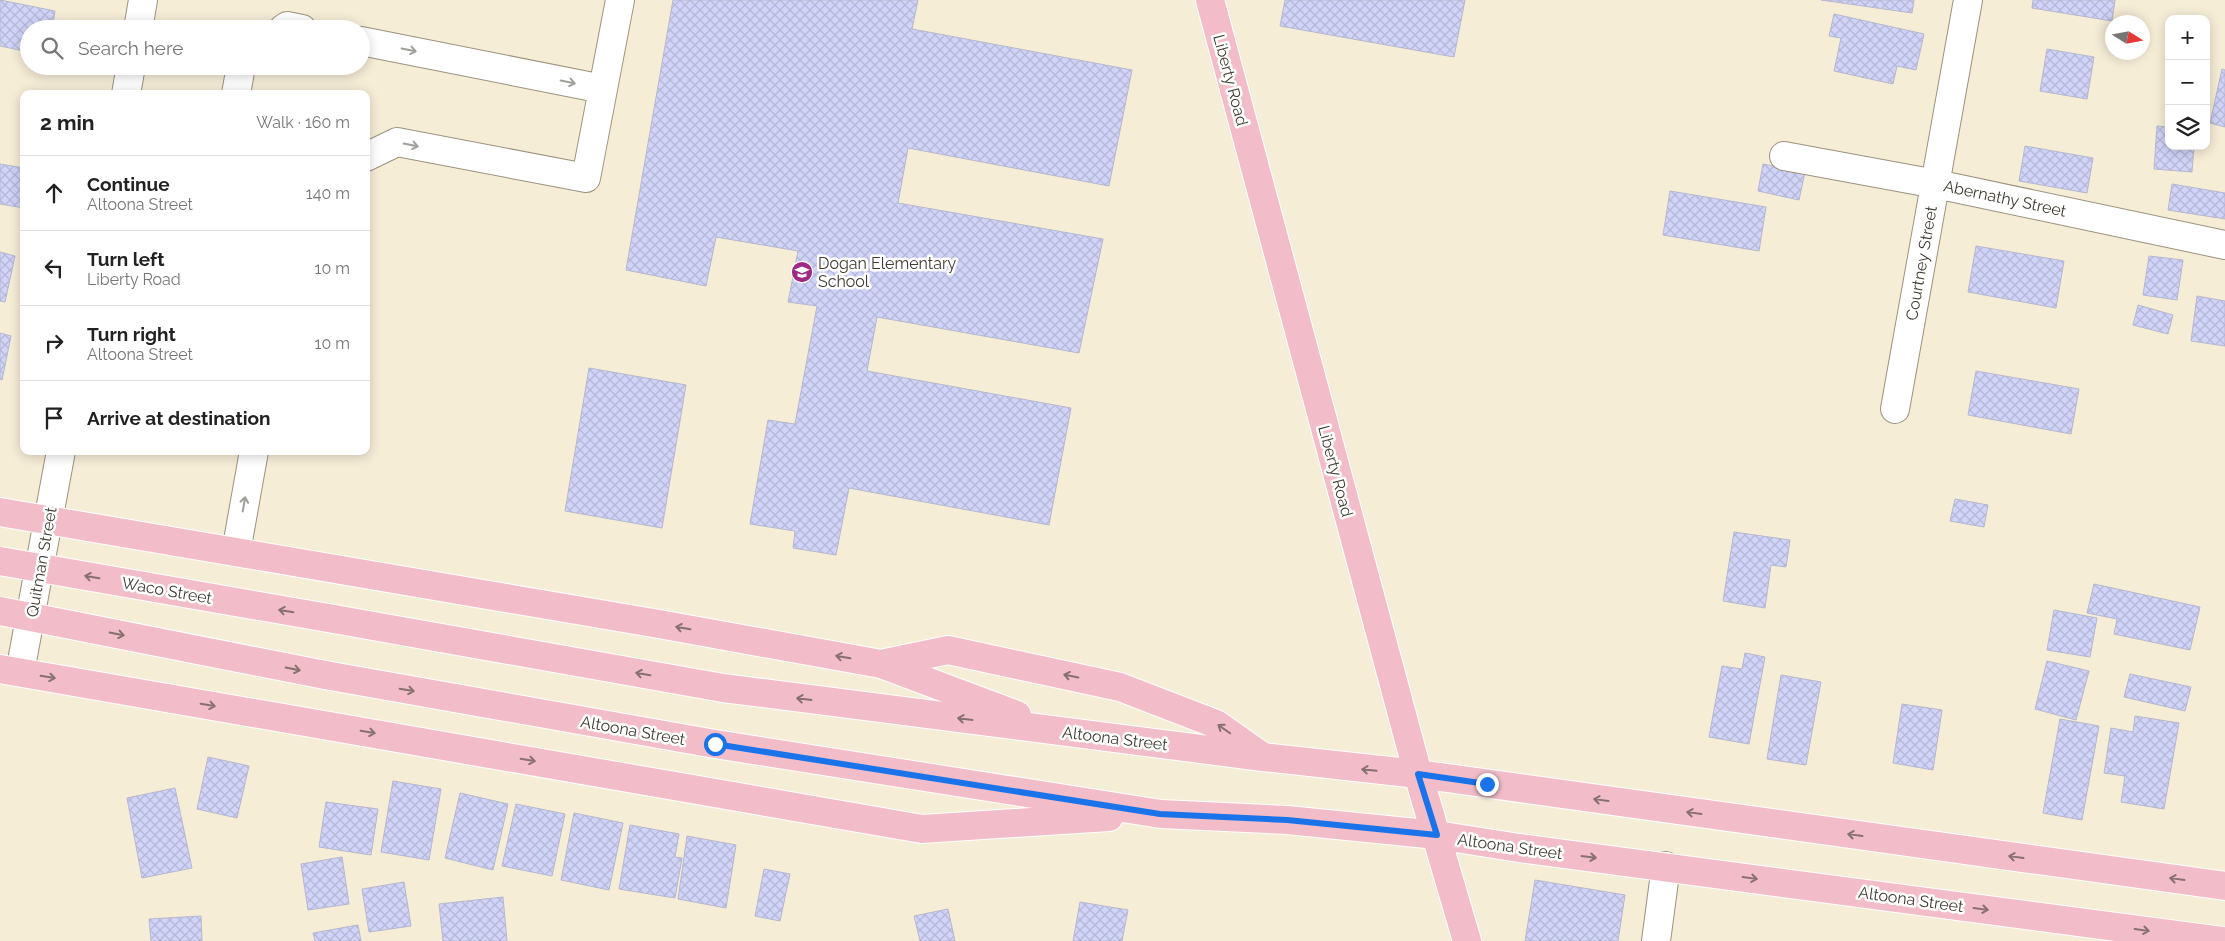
<!DOCTYPE html>
<html lang="en">
<head>
<meta charset="utf-8">
<style>
  :root { --surface:#fff; --page:#f2f2f2; --text:#222; --muted:#767676; --line:#e0e0e0 }
  body { margin:0; font-family:Raleway,sans-serif; background:var(--page); color:var(--text) }
  .controls { position:absolute; right:15px; top:15px; display:grid; overflow:hidden; border-radius:10px; box-shadow:0 2px 12px #0003 }
  .controls button { width:45px; height:45px; display:grid; place-items:center; padding:0; border:0; border-bottom:1px solid var(--line); background:var(--surface); color:var(--text); font:25px sans-serif }
  .compass { position:absolute; left:2105px; top:15px; width:45px; height:45px; border-radius:50%; background:var(--surface); box-shadow:0 2px 12px #0003; rotate:101deg }
  .stop { position:absolute; width:15px; height:15px; margin:-11px; border:4px solid #1a73e8; border-radius:50%; background:#fff }
  .stop.end { background:#1a73e8; border-color:#fff; box-shadow:0 1px 5px #0008 }
  .list { margin:0; padding:0; list-style:none }
  h2 { display:flex; justify-content:space-between; align-items:center; height:65px; margin:0; padding:0 20px; font-size:21px }
  h2 small { font-size:16px; font-weight:400; color:var(--muted) }
  .list li { display:grid; grid-template-columns:32px 1fr auto; gap:15px; align-items:center; box-sizing:border-box; height:75px; padding:0 20px; border-top:1px solid var(--line) }
  .list b { display:block; font-size:19px; white-space:nowrap }
  .list p { margin:0; font-size:16px; white-space:nowrap; color:var(--muted) }
  .list em { font-size:16px; font-style:normal; color:var(--muted) }
  .icon { flex:none; width:28px; height:28px; fill:none; stroke:currentColor; stroke-width:2; stroke-linecap:round; stroke-linejoin:round }
  .map { position:relative; flex:none; width:2225px; height:941px; overflow:hidden }
  .search { position:absolute; background:var(--surface); box-shadow:0 2px 12px #0003; left:20px; top:20px; width:350px; height:55px; display:flex; align-items:center; gap:12px; box-sizing:border-box; padding:0 18px; border-radius:28px; color:var(--muted); font-size:19px }
  .panel { position:absolute; background:var(--surface); box-shadow:0 2px 12px #0003; left:20px; top:90px; width:350px; height:365px; border-radius:10px }
  .map>svg:first-child { display:block }
  .building { fill:url(#building-cross-hatch); stroke:#b5b7cd }
  .lines { fill:none; stroke-linecap:round; stroke-linejoin:round }
  .minor-casing { stroke:#9b937f; stroke-width:30 }
  .major-casing { stroke:#fff; stroke-width:30 }
  .minor { stroke:#fff; stroke-width:28 }
  .major { stroke:#f2bdc8; stroke-width:28 }
  .major-bridge-casing { stroke:#fff; stroke-width:30; stroke-linecap:butt }
  .major-bridge { stroke:#f2bdc8; stroke-width:28 }
  .oneway { stroke:#a09e99 }
  .oneway2 { stroke:#87706f }
  .route { stroke:#1a73e8; stroke-width:6 }
  .labels { text-anchor:middle; stroke-width:5; stroke-linejoin:round; paint-order:stroke }
  .street-label { font-size:16px; fill:#403c33; stroke:#fff }
  .poi-label { font-size:16px; fill:#403c33; stroke:#fff; text-anchor:start }
</style>
</head>
<body>
<div class="map">
<svg width="2225" height="941" viewBox="0 0 2225 941">
  <defs>
    <pattern id="building-cross-hatch" width="8" height="8" patternUnits="userSpaceOnUse" patternTransform="scale(1.25)"><rect width="8" height="8" fill="#d1d4f9"/><path d="M0 0l8 8M0 8l8-8" fill="none" stroke="#b4b7d6"/></pattern>
  </defs>
  <rect width="100%" height="100%" fill="#f6edd7"/>
  <path class="building" d="M 0,0 L 55,11 L 52,29 L 29,29 L 29,52 L 0,46 Z
    M 673,0 L 918,0 L 912,29 L 1132,70 L 1109,186 L 908,148 L 898,203 L 1103,239 L 1079,353 L 877,317 L 867,371 L 1071,408 L 1049,525 L 849,488 L 836,555 L 793,548 L 795,531 L 750,524 L 768,420 L 795,424 L 817,306 L 788,302 L 798,251 L 716,237 L 706,286 L 626,270 Z
    M 1285,0 L 1465,0 L 1454,57 L 1280,26 Z
    M 1821,0 L 1914,0 L 1912,13 Z
    M 2033,0 L 2115,0 L 2112,21 L 2032,8 Z
    M 1834,14 L 1924,34 L 1916,70 L 1897,66 L 1893,84 L 1834,71 L 1841,38 L 1829,36 Z
    M 2047,49 L 2094,57 L 2087,99 L 2040,91 Z
    M 2222,69 L 2225,70 L 2225,127 L 2210,123 Z
    M 2157,126 L 2169,127 L 2169,146 L 2194,146 L 2192,172 L 2154,169 Z
    M 2025,146 L 2093,158 L 2087,193 L 2019,181 Z
    M 0,164 L 24,168 L 24,208 L 0,204 Z
    M 1763,164 L 1805,172 L 1799,200 L 1758,191 Z
    M 2172,184 L 2225,193 L 2225,219 L 2168,210 Z
    M 1670,191 L 1766,207 L 1759,251 L 1663,235 Z
    M 1976,246 L 2064,261 L 2056,308 L 1968,292 Z
    M 0,252 L 15,256 L 5,302 L 0,301 Z
    M 2149,256 L 2183,260 L 2177,300 L 2143,295 Z
    M 2197,296 L 2225,301 L 2225,346 L 2191,341 Z
    M 2138,305 L 2173,315 L 2168,334 L 2133,325 Z
    M 0,333 L 11,336 L 2,380 L 0,379 Z
    M 589,368 L 686,385 L 662,528 L 565,511 Z
    M 1976,371 L 2079,389 L 2071,434 L 1968,415 Z
    M 1955,499 L 1988,505 L 1984,527 L 1950,521 Z
    M 1734,532 L 1790,540 L 1786,567 L 1771,565 L 1765,608 L 1723,601 Z
    M 2094,584 L 2200,607 L 2190,650 L 2114,634 L 2117,619 L 2087,613 Z
    M 2054,610 L 2097,618 L 2090,657 L 2047,650 Z
    M 1745,653 L 1765,657 L 1749,744 L 1709,737 L 1722,666 L 1742,669 Z
    M 2047,661 L 2089,671 L 2076,720 L 2035,709 Z
    M 2130,674 L 2191,687 L 2185,711 L 2124,697 Z
    M 1781,675 L 1821,682 L 1806,765 L 1767,759 Z
    M 1902,704 L 1942,710 L 1933,770 L 1893,763 Z
    M 2135,716 L 2179,723 L 2164,809 L 2121,802 L 2125,776 L 2104,773 L 2111,728 L 2133,732 Z
    M 2060,719 L 2099,726 L 2082,820 L 2043,813 Z
    M 208,757 L 249,766 L 237,818 L 197,809 Z
    M 393,781 L 441,789 L 429,860 L 381,852 Z
    M 175,788 L 192,868 L 142,878 L 127,798 Z
    M 460,793 L 508,804 L 493,870 L 445,858 Z
    M 326,802 L 378,809 L 371,855 L 319,847 Z
    M 516,804 L 565,814 L 552,876 L 502,866 Z
    M 574,813 L 623,823 L 609,890 L 561,880 Z
    M 630,825 L 679,834 L 675,857 L 682,858 L 675,898 L 619,889 Z
    M 687,836 L 736,845 L 726,908 L 678,899 Z
    M 342,857 L 349,904 L 308,910 L 301,864 Z
    M 764,869 L 790,874 L 780,921 L 755,916 Z
    M 1535,880 L 1625,895 L 1618,941 L 1525,941 Z
    M 404,882 L 411,926 L 369,932 L 362,889 Z
    M 503,897 L 507,941 L 443,941 L 439,904 Z
    M 1080,902 L 1128,910 L 1122,941 L 1073,941 Z
    M 948,909 L 955,941 L 920,941 L 914,916 Z
    M 201,916 L 202,941 L 151,941 L 149,919 Z
    M 358,925 L 361,941 L 315,941 L 313,933 Z"/>
  <g class="lines">
    <g class="minor-casing">
      <path id="minor" d="M 138,29 L 143,0
        M 283,29 L 287,26 L 302,29
        M 361,41 L 603,89
        M 126,94 L 131,66
        M 236,94 L 241,66
        M 1784,156 L 1936,184 L 2225,245
        M 366,157 L 397,142 L 586,178 L 620,0
        M 1895,409 L 1968,0
        M 236,552 L 254,451
        M 20,672 L 61,451
        M 1656,941 L 1666,866"/>
    </g>
    <g class="major-casing">
      <path id="major" d="M 1210,0 L 1418,774 L 1467,941
        M 0,512 L 659,624 L 881,664 L 948,650 L 1120,687 L 1216,724 L 1260,755
        M 334,619 L 723,688 L 1263,757 L 1418,774 L 2225,886
        M 881,664 L 1017,715
        M 0,669 L 922,829 L 1109,817
        M 325,675 L 715,744 L 1161,814 L 1287,820 L 1437,835 L 1519,848 L 2222,941"/>
    </g>
    <use href="#minor" class="minor"/>
    <use href="#major" class="major"/>
    <g class="major-bridge-casing">
      <path id="major-bridge" d="M 0,561 L 334,619
        M 0,611 L 325,675"/>
    </g>
    <use href="#major-bridge" class="major-bridge"/>
  </g>
  <defs><path id="oneway-shaft" d="M-6 0H5M1.5-3L5.5 0L1.5 3" fill="none" stroke-width="1.6" stroke-linecap="round" stroke-linejoin="round" transform="scale(1.25)"/></defs>
  <g class="oneway">
    <use href="#oneway-shaft" transform="translate(409 50) rotate(11)"/>
    <use href="#oneway-shaft" transform="translate(568 82) rotate(11)"/>
    <use href="#oneway-shaft" transform="translate(411 145) rotate(11)"/>
    <use href="#oneway-shaft" transform="translate(244 504) rotate(-80)"/>
  </g>
  <g class="oneway2">
    <use href="#oneway-shaft" transform="translate(92 577) rotate(-170)"/>
    <use href="#oneway-shaft" transform="translate(286 611) rotate(-170)"/>
    <use href="#oneway-shaft" transform="translate(683 628) rotate(-170)"/>
    <use href="#oneway-shaft" transform="translate(117 634) rotate(11)"/>
    <use href="#oneway-shaft" transform="translate(843 657) rotate(-170)"/>
    <use href="#oneway-shaft" transform="translate(293 669) rotate(11)"/>
    <use href="#oneway-shaft" transform="translate(643 674) rotate(-170)"/>
    <use href="#oneway-shaft" transform="translate(1071 676) rotate(-168)"/>
    <use href="#oneway-shaft" transform="translate(48 677) rotate(10)"/>
    <use href="#oneway-shaft" transform="translate(407 690) rotate(10)"/>
    <use href="#oneway-shaft" transform="translate(804 699) rotate(-173)"/>
    <use href="#oneway-shaft" transform="translate(208 705) rotate(10)"/>
    <use href="#oneway-shaft" transform="translate(965 719) rotate(-173)"/>
    <use href="#oneway-shaft" transform="translate(1224 729) rotate(-145)"/>
    <use href="#oneway-shaft" transform="translate(368 732) rotate(10)"/>
    <use href="#oneway-shaft" transform="translate(528 760) rotate(10)"/>
    <use href="#oneway-shaft" transform="translate(1369 770) rotate(-174)"/>
    <use href="#oneway-shaft" transform="translate(1601 800) rotate(-172)"/>
    <use href="#oneway-shaft" transform="translate(1694 813) rotate(-172)"/>
    <use href="#oneway-shaft" transform="translate(1855 835) rotate(-172)"/>
    <use href="#oneway-shaft" transform="translate(1589 857) rotate(7)"/>
    <use href="#oneway-shaft" transform="translate(2016 857) rotate(-172)"/>
    <use href="#oneway-shaft" transform="translate(1750 878) rotate(8)"/>
    <use href="#oneway-shaft" transform="translate(2177 879) rotate(-172)"/>
    <use href="#oneway-shaft" transform="translate(1981 909) rotate(8)"/>
    <use href="#oneway-shaft" transform="translate(2142 930) rotate(8)"/>
  </g>
  <g class="lines">
    <path class="route" d="M 715,744 L 1160,814 L 1287,820 L 1437,835 L 1418,774 L 1487,784"/>
  </g>
  <defs>
    <g id="school-disc" transform="scale(1.125)"><circle r="9.5" fill="#9f2983" stroke="#fff"/><path d="M0-5L7-2L0 1L-7-2ZM-4 1L0 2.5L4 1V4Q0 6-4 4Z" fill="#fff"/></g>
  </defs>
  <g fill-rule="evenodd">
    <use href="#school-disc" x="802" y="272"/>
  </g>
  <g class="labels">
    <g class="street-label">
      <text transform="translate(1231 80) rotate(75)" y="6">Liberty Road</text>
      <text transform="translate(2005 198) rotate(12)" y="6">Abernathy Street</text>
      <text transform="translate(1921 263) rotate(-80)" y="6">Courtney Street</text>
      <text transform="translate(1336 471) rotate(75)" y="6">Liberty Road</text>
      <text transform="translate(41 562) rotate(-80)" y="6">Quitman Street</text>
      <text transform="translate(167 590) rotate(10)" y="6">Waco Street</text>
      <text transform="translate(633 730) rotate(10)" y="6">Altoona Street</text>
      <text transform="translate(1115 738) rotate(7)" y="6">Altoona Street</text>
      <text transform="translate(1510 846) rotate(8)" y="6">Altoona Street</text>
      <text transform="translate(1911 899) rotate(8)" y="6">Altoona Street</text>
    </g>
    <g class="poi-label">
      <text x="818" y="269">Dogan Elementary<tspan x="818" dy="18">School</tspan></text>
    </g>
  </g>
</svg>
<div class="controls">
<button>+</button>
<button>−</button>
<button><svg class="icon" aria-label="layers" viewBox="0 0 24 24"><path d="M12 4l9 5-9 5-9-5zM3 14l9 5 9-5"/></svg></button>
</div>
<svg class="compass" viewBox="-18 -18 36 36"><path d="M0-13l5 13h-10z" fill="#e53935"/><path d="M0 13l5-13h-10z" fill="#767676"/></svg>
<div class="stop" style="left:715px;top:744px"></div>
<div class="stop end" style="left:1487px;top:784px"></div>
<div class="search"><svg class="icon" aria-label="search" viewBox="0 0 24 24"><circle cx="10" cy="10" r="6"/><path d="M15 15l6 6"/></svg>Search here</div>
<section class="panel">
<h2>2 min<small>Walk · 160 m</small></h2>
<ul class="list">
<li><svg class="icon" aria-label="ahead" viewBox="0 0 24 24"><path d="M12 20V5M6 11l6-6 6 6"/></svg><div><b>Continue</b><p>Altoona Street</p></div><em>140 m</em></li>
<li><svg class="icon" aria-label="left" viewBox="0 0 24 24"><path d="M17 20v-9H6M10 6l-5 5 5 5"/></svg><div><b>Turn left</b><p>Liberty Road</p></div><em>10 m</em></li>
<li><svg class="icon" aria-label="right" viewBox="0 0 24 24"><path d="M7 20v-9h11M14 6l5 5-5 5"/></svg><div><b>Turn right</b><p>Altoona Street</p></div><em>10 m</em></li>
<li><svg class="icon" aria-label="arrive" viewBox="0 0 24 24"><path d="M6 21V4h12l-3 4 3 4H6"/></svg><div><b>Arrive at destination</b></div></li>
</ul>
</section>
</div>
</body>
</html>
